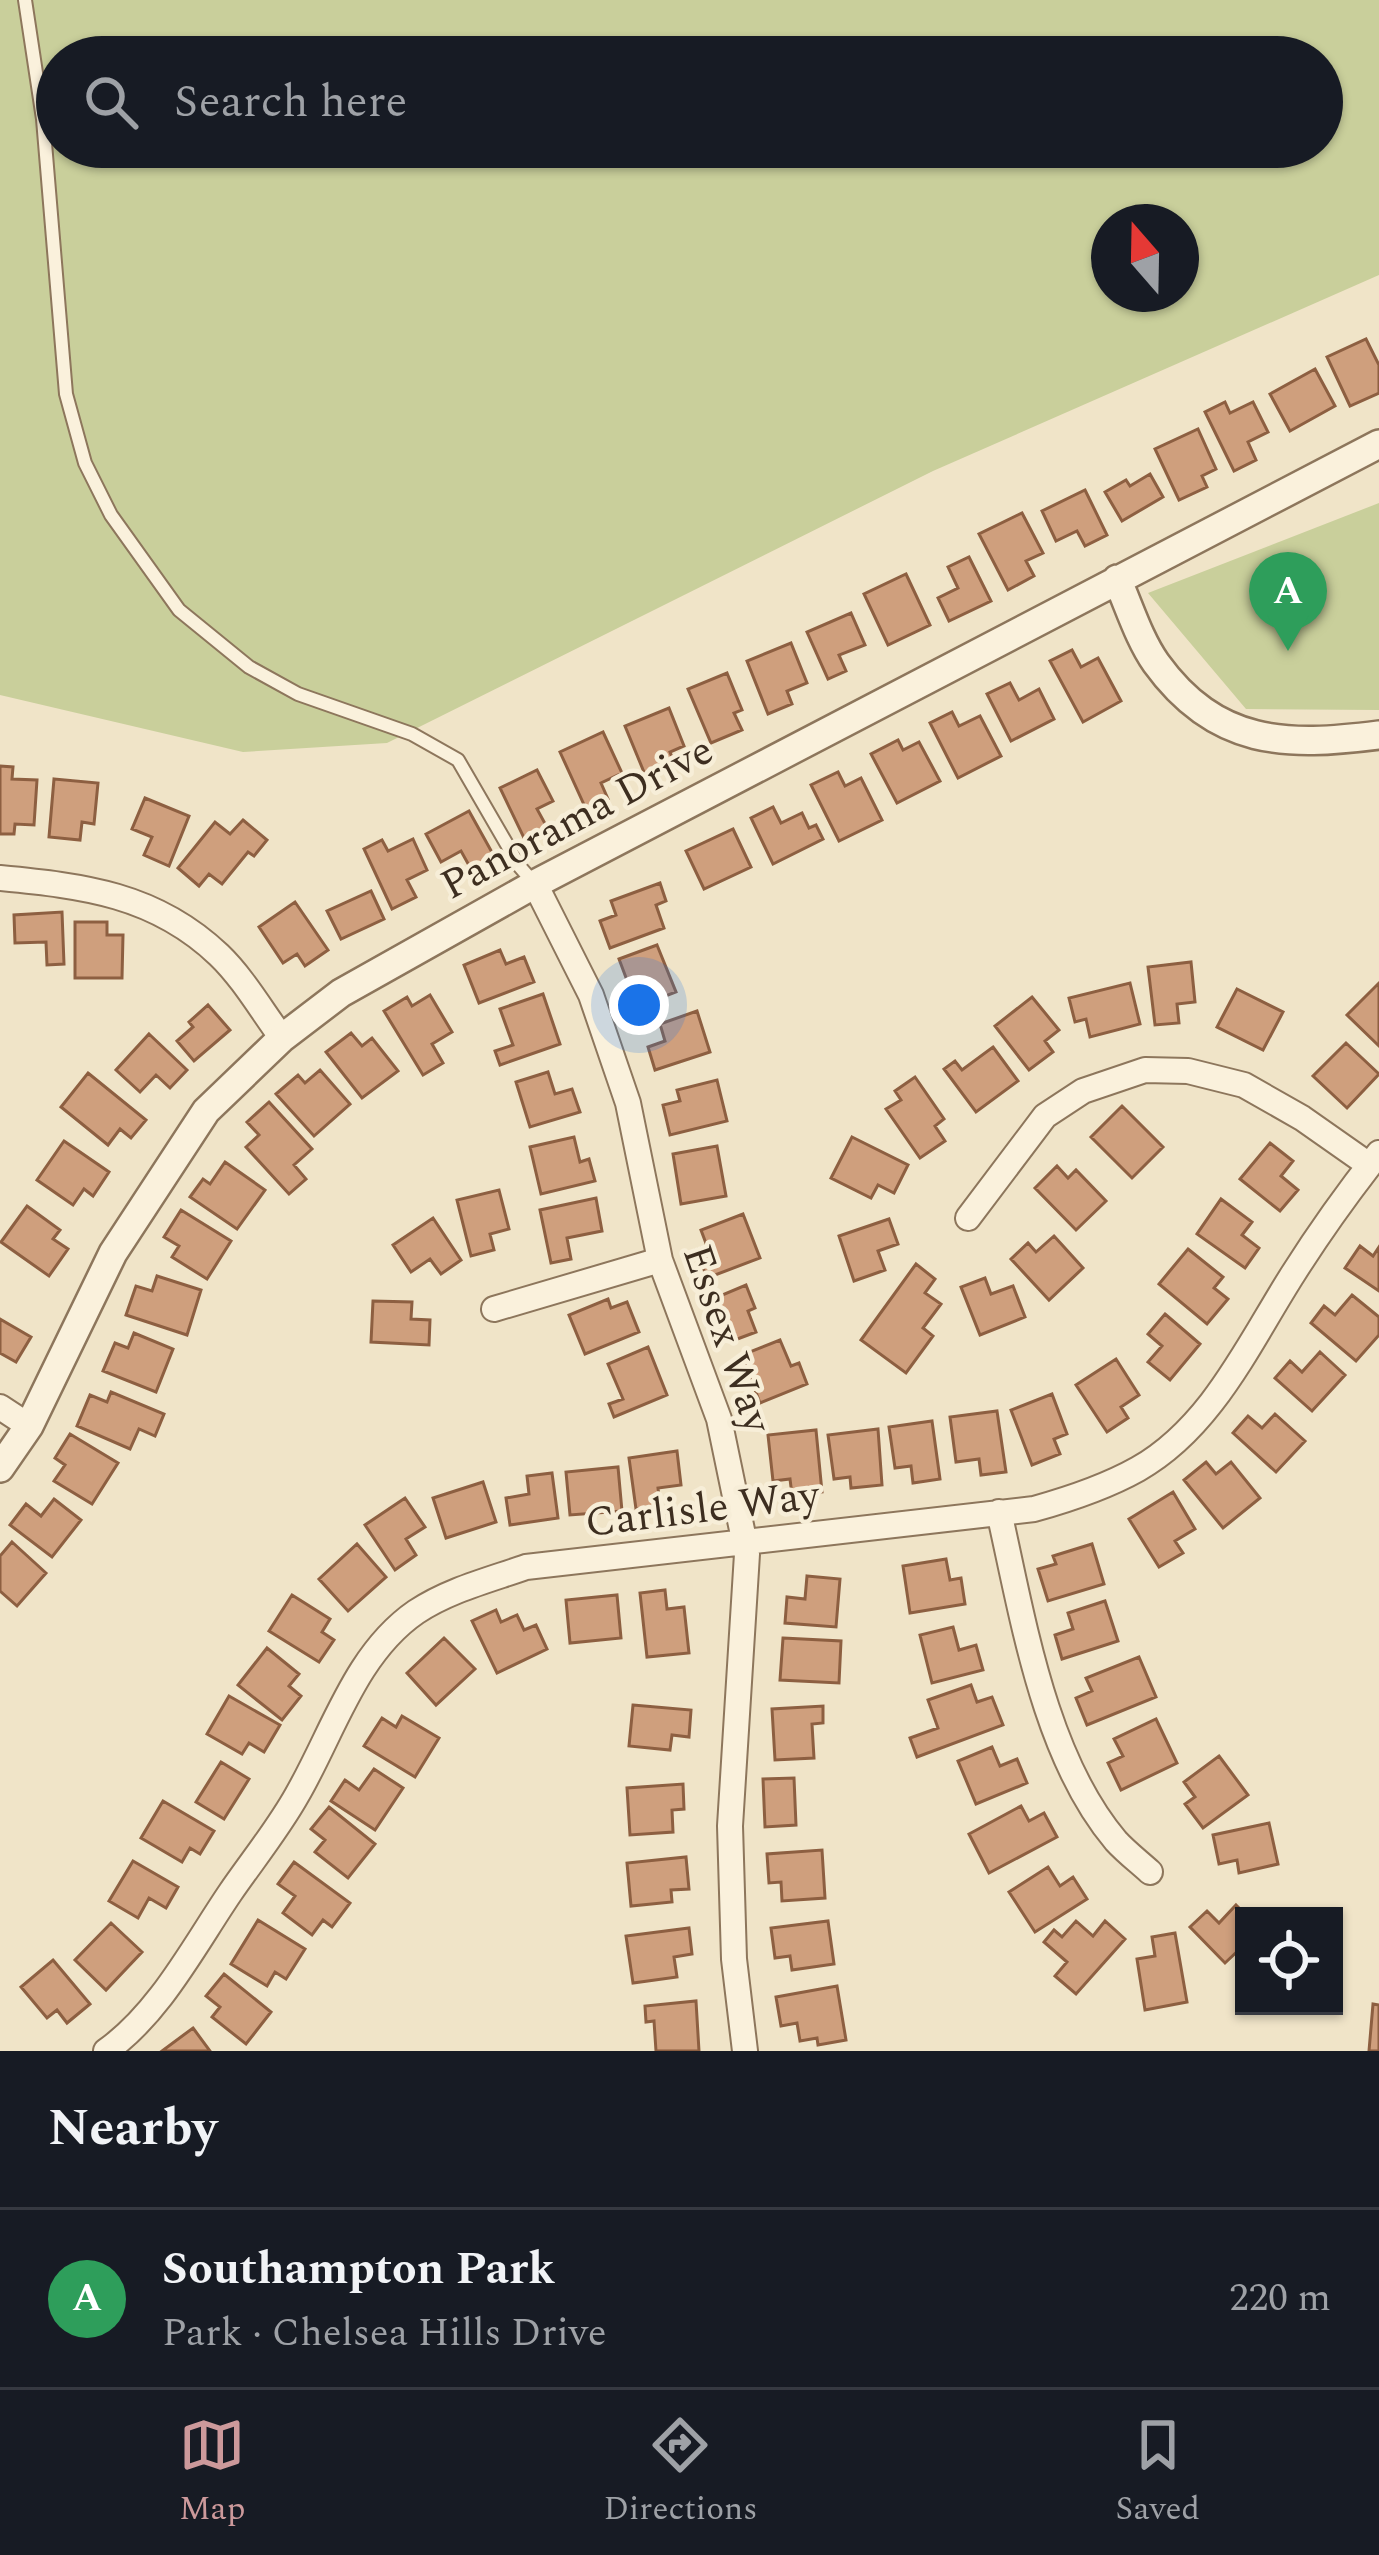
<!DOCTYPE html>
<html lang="en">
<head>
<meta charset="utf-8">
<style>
  :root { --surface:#171b24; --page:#242831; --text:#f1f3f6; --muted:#9ea1a6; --line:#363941; --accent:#cc999b }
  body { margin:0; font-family:Spectral,serif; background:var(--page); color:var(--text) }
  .controls { position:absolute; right:36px; bottom:36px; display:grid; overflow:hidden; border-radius:0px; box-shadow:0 3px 9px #0004 }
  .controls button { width:108px; height:108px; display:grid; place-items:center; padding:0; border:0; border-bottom:3px solid var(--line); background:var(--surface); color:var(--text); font:60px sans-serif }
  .compass { position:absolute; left:1091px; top:204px; width:108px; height:108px; border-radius:50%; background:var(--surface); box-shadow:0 3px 9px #0004; rotate:340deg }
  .you { position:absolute; left:639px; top:1005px; width:42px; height:42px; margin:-30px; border:9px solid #fff; border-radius:50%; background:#1a73e8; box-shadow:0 0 0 18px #1a73e833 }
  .badge { display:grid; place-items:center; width:78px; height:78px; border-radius:50%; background:var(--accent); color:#fff; font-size:39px; font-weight:700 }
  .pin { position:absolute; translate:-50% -99px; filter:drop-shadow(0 3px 6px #0008) }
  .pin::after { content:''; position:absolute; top:63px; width:42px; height:36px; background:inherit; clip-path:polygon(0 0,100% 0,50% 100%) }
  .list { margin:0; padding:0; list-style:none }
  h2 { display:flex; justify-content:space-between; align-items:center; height:156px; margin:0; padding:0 48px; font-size:51px }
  h2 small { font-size:39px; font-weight:400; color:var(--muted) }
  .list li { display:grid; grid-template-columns:78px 1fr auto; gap:36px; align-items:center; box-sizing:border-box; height:180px; padding:0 48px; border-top:3px solid var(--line) }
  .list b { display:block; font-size:45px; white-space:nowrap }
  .list p { margin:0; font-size:39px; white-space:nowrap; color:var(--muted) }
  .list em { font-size:39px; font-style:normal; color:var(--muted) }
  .icon { flex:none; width:66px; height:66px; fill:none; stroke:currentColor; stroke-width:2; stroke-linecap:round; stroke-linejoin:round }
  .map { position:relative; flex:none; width:1379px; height:2051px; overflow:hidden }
  .search { position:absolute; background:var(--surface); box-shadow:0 3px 9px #0004; left:36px; right:36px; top:36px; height:132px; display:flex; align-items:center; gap:30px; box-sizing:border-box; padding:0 42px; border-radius:66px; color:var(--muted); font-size:45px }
  .sheet { height:336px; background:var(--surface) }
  nav { display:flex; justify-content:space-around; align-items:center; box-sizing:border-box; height:168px; border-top:3px solid var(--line); background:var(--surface); font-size:33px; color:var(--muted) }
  nav a { display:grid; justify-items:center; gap:6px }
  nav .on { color:var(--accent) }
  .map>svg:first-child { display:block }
  .green { fill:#c9cf9b; fill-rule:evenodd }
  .building { fill:#cf9f7d; stroke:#8d5f41; stroke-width:3 }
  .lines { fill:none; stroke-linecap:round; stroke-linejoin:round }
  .service-casing { stroke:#8d765c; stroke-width:16 }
  .minor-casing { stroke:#8d765c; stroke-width:28 }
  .tertiary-casing { stroke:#8d765c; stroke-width:32 }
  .service { stroke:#faf1dc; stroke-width:12 }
  .minor { stroke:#faf1dc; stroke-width:24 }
  .tertiary { stroke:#faf1dc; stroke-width:27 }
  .labels { text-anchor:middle; stroke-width:9; stroke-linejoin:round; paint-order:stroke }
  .street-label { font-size:42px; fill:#3d2e20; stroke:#f7eed8 }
</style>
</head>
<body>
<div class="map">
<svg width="1379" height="2051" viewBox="0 0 1379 2051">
  <rect width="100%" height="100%" fill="#f0e4c8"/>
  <path class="green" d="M 0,0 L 1379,0 L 1379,275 L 933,471 L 387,743 L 243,752 L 0,695 ZM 57,57 L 1322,57 L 1322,147 L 57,147 ZM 1109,222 L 1181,222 L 1181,294 L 1109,294 Z
    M 1379,503 L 1379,710 L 1246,709 L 1148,593 Z"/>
  <path class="building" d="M 1366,339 L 1379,365 L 1379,393 L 1350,406 L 1327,357 Z
    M 1315,369 L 1335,406 L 1290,431 L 1270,394 Z
    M 1225,402 L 1230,413 L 1253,402 L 1268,432 L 1248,442 L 1256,460 L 1234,471 L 1205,412 Z
    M 1198,429 L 1216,469 L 1202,476 L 1207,487 L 1179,500 L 1155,449 Z
    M 1150,474 L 1163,497 L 1122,521 L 1105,492 L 1126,480 L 1130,486 Z
    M 1085,490 L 1107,535 L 1085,546 L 1077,531 L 1056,541 L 1042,511 Z
    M 1022,513 L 1043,553 L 1026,561 L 1034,576 L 1008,590 L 979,534 Z
    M 969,557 L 991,601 L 949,621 L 938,598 L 958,588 L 948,567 Z
    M 906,574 L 930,625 L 888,645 L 864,594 Z
    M 851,613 L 865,645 L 839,655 L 846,671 L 828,679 L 807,632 Z
    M 791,643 L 807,683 L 787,691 L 792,704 L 768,714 L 747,661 Z
    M 1072,650 L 1081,667 L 1098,658 L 1121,701 L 1083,722 L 1050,661 Z
    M 727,673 L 742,710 L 734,713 L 742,730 L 711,743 L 688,689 Z
    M 1010,683 L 1019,700 L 1039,689 L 1054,719 L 1011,741 L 987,694 Z
    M 669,708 L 684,746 L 670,752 L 675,765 L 646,777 L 625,726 Z
    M 952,712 L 959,726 L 980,716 L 1001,756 L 958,778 L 930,723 Z
    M 603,732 L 622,773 L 601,783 L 608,799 L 586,809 L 560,752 Z
    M 898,740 L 903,750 L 919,742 L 940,781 L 897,803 L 871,754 Z
    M 0,766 L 13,767 L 12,779 L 37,780 L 34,825 L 15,824 L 14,834 L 0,834 Z
    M 537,770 L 553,801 L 537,809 L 548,829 L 525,840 L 500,788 Z
    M 838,772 L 845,786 L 861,778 L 882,820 L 839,841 L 811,785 Z
    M 54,779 L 98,783 L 94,824 L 82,822 L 80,840 L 49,837 Z
    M 145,798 L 189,816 L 169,866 L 144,855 L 152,837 L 132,829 Z
    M 773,807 L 781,823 L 802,813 L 809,828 L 816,825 L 823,839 L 773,864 L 751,818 Z
    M 469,811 L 494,856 L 471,869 L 461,851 L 441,862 L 426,834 Z
    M 243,820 L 267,840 L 254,856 L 248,852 L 222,884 L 209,874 L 199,886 L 178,868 L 215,822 L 230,834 Z
    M 733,829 L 751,867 L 704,889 L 686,851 Z
    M 413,839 L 427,870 L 407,880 L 416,897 L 392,909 L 364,849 L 382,840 L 388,851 Z
    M 660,883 L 666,901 L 656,905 L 664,928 L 610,948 L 600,921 L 616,915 L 611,901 Z
    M 371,891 L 384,919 L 341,939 L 327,911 Z
    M 295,902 L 328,950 L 305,966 L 297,954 L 283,963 L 259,927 Z
    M 62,912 L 64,964 L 47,965 L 46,942 L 15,943 L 14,915 Z
    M 75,922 L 107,922 L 107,935 L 123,935 L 122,978 L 75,978 Z
    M 657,945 L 676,992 L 637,1007 L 619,959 Z
    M 500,950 L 506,964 L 524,957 L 534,982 L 479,1003 L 464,965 Z
    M 1191,962 L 1195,1002 L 1177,1004 L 1179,1023 L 1155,1025 L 1148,967 Z
    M 1130,983 L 1140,1024 L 1090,1037 L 1086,1019 L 1075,1022 L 1069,998 Z
    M 1379,983 L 1379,1046 L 1347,1015 Z
    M 1237,989 L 1283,1012 L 1263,1050 L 1217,1027 Z
    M 543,994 L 560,1044 L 500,1065 L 495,1051 L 513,1045 L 500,1009 Z
    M 430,995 L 452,1032 L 432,1044 L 443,1063 L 423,1075 L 384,1011 L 407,997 L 412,1006 Z
    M 1032,997 L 1059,1030 L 1045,1041 L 1053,1052 L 1029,1070 L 995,1026 Z
    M 208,1005 L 230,1030 L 194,1061 L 177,1041 L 193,1027 L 189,1022 Z
    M 697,1011 L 710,1052 L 655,1070 L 648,1047 L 665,1041 L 660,1024 Z
    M 351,1033 L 362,1046 L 372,1038 L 398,1071 L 362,1098 L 326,1052 Z
    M 149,1034 L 187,1070 L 170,1088 L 156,1075 L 140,1092 L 116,1070 Z
    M 1346,1043 L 1379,1074 L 1347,1108 L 1313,1076 Z
    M 993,1047 L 1018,1081 L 976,1112 L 944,1069 L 955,1061 L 962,1070 Z
    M 320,1070 L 350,1104 L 314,1136 L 276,1094 L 298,1075 L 305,1083 Z
    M 548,1072 L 555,1094 L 572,1089 L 580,1112 L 530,1127 L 516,1082 Z
    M 88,1073 L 146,1120 L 131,1138 L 120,1129 L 108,1145 L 61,1107 Z
    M 915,1077 L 944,1119 L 935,1126 L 945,1141 L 920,1158 L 886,1109 L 901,1100 L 895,1091 Z
    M 717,1080 L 727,1121 L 670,1135 L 663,1105 L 680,1101 L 677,1090 Z
    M 269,1102 L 312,1149 L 294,1165 L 306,1179 L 289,1194 L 246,1147 L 259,1135 L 247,1122 Z
    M 1122,1106 L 1163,1147 L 1132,1178 L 1091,1137 Z
    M 574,1137 L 580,1162 L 589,1159 L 595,1181 L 541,1194 L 530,1147 Z
    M 852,1137 L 908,1165 L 894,1193 L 878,1185 L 871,1198 L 831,1178 Z
    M 64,1141 L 109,1172 L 93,1196 L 84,1189 L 73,1205 L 37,1180 Z
    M 1270,1143 L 1293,1161 L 1281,1176 L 1298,1190 L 1280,1211 L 1240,1179 Z
    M 717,1146 L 726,1196 L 681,1204 L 673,1154 Z
    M 225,1162 L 265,1190 L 237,1229 L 190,1197 L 203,1179 L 210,1184 Z
    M 1057,1166 L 1068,1178 L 1076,1170 L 1106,1201 L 1076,1230 L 1035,1188 Z
    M 499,1190 L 509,1229 L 490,1234 L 494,1250 L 471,1256 L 457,1200 Z
    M 596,1198 L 602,1231 L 567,1238 L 571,1259 L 551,1263 L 540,1210 Z
    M 1221,1199 L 1252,1222 L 1242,1235 L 1259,1248 L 1245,1268 L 1197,1234 Z
    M 27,1206 L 60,1230 L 53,1239 L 68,1249 L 49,1276 L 1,1242 Z
    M 181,1210 L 231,1241 L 207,1279 L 172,1257 L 179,1246 L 164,1237 Z
    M 743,1214 L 760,1258 L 707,1278 L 696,1250 L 707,1246 L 701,1230 Z
    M 433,1218 L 461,1260 L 441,1274 L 430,1259 L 411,1272 L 393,1245 Z
    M 889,1219 L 898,1244 L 878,1251 L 885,1270 L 854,1281 L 839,1236 Z
    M 1054,1236 L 1083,1268 L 1049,1300 L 1011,1259 L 1028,1243 L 1036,1252 Z
    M 1360,1246 L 1373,1256 L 1379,1247 L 1379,1291 L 1345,1268 Z
    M 1188,1249 L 1223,1277 L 1214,1288 L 1228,1299 L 1207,1324 L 1159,1284 Z
    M 916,1264 L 935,1279 L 925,1293 L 941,1304 L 923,1328 L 933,1336 L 906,1373 L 861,1340 Z
    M 157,1276 L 201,1290 L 187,1335 L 126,1315 L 136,1286 L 152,1291 Z
    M 985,1278 L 991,1294 L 1013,1286 L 1025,1317 L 980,1335 L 961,1287 Z
    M 746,1285 L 755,1308 L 748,1311 L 756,1332 L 732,1341 L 715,1298 Z
    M 1352,1295 L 1379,1317 L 1379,1335 L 1356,1361 L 1311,1323 L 1324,1306 L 1335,1315 Z
    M 608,1299 L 611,1308 L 627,1302 L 639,1332 L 585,1354 L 569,1315 Z
    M 373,1301 L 412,1302 L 411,1319 L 430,1320 L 429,1345 L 371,1342 Z
    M 1165,1314 L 1200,1344 L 1170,1380 L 1148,1362 L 1162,1346 L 1148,1334 Z
    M 0,1319 L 31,1337 L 16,1362 L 0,1353 Z
    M 134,1333 L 173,1349 L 156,1392 L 103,1371 L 115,1343 L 128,1348 Z
    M 780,1340 L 791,1366 L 799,1363 L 807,1384 L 760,1403 L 742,1355 Z
    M 648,1347 L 667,1395 L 614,1417 L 609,1404 L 623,1399 L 608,1364 Z
    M 1320,1352 L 1345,1375 L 1312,1411 L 1275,1378 L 1290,1361 L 1302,1372 Z
    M 1116,1359 L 1139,1395 L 1121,1407 L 1128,1418 L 1107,1432 L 1076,1385 Z
    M 111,1392 L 164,1414 L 155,1436 L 139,1429 L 130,1449 L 77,1426 L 90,1395 L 107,1402 Z
    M 1052,1394 L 1067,1434 L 1054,1439 L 1060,1454 L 1032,1465 L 1011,1410 Z
    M 997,1411 L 1006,1472 L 981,1475 L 979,1459 L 956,1462 L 950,1417 Z
    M 1275,1414 L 1305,1441 L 1276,1472 L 1233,1433 L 1248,1416 L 1262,1428 Z
    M 932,1421 L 940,1479 L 913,1483 L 911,1466 L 895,1468 L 889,1427 Z
    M 878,1429 L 882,1485 L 851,1488 L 850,1477 L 834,1479 L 828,1435 Z
    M 816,1430 L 822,1492 L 792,1495 L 790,1479 L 773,1481 L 768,1435 Z
    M 70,1434 L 118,1463 L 92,1504 L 54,1481 L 65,1465 L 55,1458 Z
    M 677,1451 L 681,1485 L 658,1488 L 660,1506 L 636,1509 L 629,1458 Z
    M 1206,1462 L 1216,1474 L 1231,1462 L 1260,1498 L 1223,1528 L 1184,1480 Z
    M 618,1467 L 622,1511 L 570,1515 L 566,1472 Z
    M 552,1473 L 558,1518 L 510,1525 L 506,1498 L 529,1494 L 527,1476 Z
    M 483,1482 L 496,1522 L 446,1538 L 433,1498 Z
    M 1173,1492 L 1195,1529 L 1175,1541 L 1183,1553 L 1159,1567 L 1129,1519 Z
    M 405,1498 L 425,1527 L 406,1539 L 416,1555 L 395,1570 L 365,1525 Z
    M 54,1499 L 81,1520 L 52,1557 L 10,1525 L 26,1504 L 41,1516 Z
    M 12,1542 L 46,1573 L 17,1606 L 0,1591 L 0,1556 Z
    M 357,1544 L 386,1577 L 348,1611 L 319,1579 Z
    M 1092,1544 L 1104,1584 L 1048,1601 L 1038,1569 L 1056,1564 L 1053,1556 Z
    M 946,1559 L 950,1580 L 961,1578 L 965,1604 L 910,1613 L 903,1566 Z
    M 807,1576 L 840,1579 L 836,1627 L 785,1623 L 787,1597 L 805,1599 Z
    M 665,1590 L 667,1609 L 684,1607 L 689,1653 L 647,1657 L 640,1593 Z
    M 292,1595 L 330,1619 L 322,1632 L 334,1640 L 319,1662 L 269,1631 Z
    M 617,1595 L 621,1638 L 570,1643 L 566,1600 Z
    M 1105,1601 L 1118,1641 L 1062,1659 L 1055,1635 L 1073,1629 L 1068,1613 Z
    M 496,1610 L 501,1622 L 517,1615 L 524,1630 L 536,1625 L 547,1649 L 497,1673 L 472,1621 Z
    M 953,1627 L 959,1650 L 976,1645 L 983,1670 L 932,1683 L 920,1635 Z
    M 444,1638 L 475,1669 L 436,1705 L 407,1673 Z
    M 783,1638 L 841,1641 L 839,1683 L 780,1680 Z
    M 267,1648 L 299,1674 L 289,1686 L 301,1696 L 282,1720 L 238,1685 Z
    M 1139,1657 L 1156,1697 L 1087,1725 L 1076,1698 L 1092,1691 L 1086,1678 Z
    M 971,1685 L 977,1702 L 992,1697 L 1003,1725 L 917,1757 L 910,1738 L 938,1728 L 928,1700 Z
    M 229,1696 L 280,1725 L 264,1752 L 249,1743 L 242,1754 L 207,1734 Z
    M 633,1705 L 691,1710 L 689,1737 L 672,1735 L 670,1750 L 629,1746 Z
    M 823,1706 L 823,1723 L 812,1724 L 814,1758 L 775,1760 L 772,1709 Z
    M 402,1716 L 439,1738 L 415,1777 L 364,1746 L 382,1718 L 396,1727 Z
    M 1156,1719 L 1177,1763 L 1121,1790 L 1108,1763 L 1123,1756 L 1114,1739 Z
    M 992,1747 L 1000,1766 L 1017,1759 L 1027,1783 L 976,1804 L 958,1761 Z
    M 1219,1756 L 1248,1795 L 1203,1828 L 1185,1804 L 1195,1797 L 1184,1782 Z
    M 221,1762 L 249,1779 L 224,1819 L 196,1802 Z
    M 374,1769 L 403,1788 L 375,1830 L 331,1801 L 345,1780 L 359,1790 Z
    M 794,1778 L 796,1825 L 765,1827 L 763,1779 Z
    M 683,1784 L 684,1809 L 672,1810 L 673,1832 L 630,1835 L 627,1788 Z
    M 163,1801 L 214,1831 L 200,1854 L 190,1848 L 182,1862 L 141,1838 Z
    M 1021,1806 L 1029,1821 L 1044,1813 L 1057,1837 L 989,1873 L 969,1834 Z
    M 329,1807 L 375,1844 L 348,1878 L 315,1852 L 325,1840 L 311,1829 Z
    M 1269,1823 L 1278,1864 L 1239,1873 L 1237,1860 L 1219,1864 L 1213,1835 Z
    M 822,1850 L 825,1898 L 782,1901 L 781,1882 L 769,1883 L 767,1854 Z
    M 686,1857 L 689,1889 L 671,1890 L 672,1902 L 631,1906 L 627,1863 Z
    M 133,1861 L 178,1887 L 166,1908 L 149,1898 L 138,1918 L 109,1901 Z
    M 294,1862 L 350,1903 L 332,1927 L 323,1920 L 312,1935 L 283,1913 L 295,1896 L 278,1884 Z
    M 1048,1867 L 1060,1886 L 1073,1877 L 1087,1899 L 1035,1932 L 1009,1892 Z
    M 1236,1905 L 1247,1916 L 1244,1945 L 1225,1963 L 1190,1927 L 1207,1911 L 1219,1923 Z
    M 258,1920 L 305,1949 L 286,1979 L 275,1972 L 267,1986 L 231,1964 Z
    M 828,1921 L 834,1964 L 792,1970 L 790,1956 L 775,1958 L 771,1928 Z
    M 1076,1921 L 1093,1936 L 1105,1921 L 1125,1939 L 1076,1994 L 1055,1976 L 1067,1962 L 1044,1942 L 1054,1930 L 1062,1937 Z
    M 111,1923 L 142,1952 L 106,1990 L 75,1960 Z
    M 689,1928 L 692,1954 L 674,1957 L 677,1977 L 633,1983 L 626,1936 Z
    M 1175,1933 L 1187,2002 L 1145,2010 L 1137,1959 L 1155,1956 L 1152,1937 Z
    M 53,1960 L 90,2004 L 67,2023 L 57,2010 L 47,2018 L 21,1987 Z
    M 224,1974 L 271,2012 L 246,2044 L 212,2017 L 220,2007 L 206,1996 Z
    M 837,1986 L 846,2040 L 818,2045 L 817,2038 L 800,2041 L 797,2023 L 781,2026 L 776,1997 Z
    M 696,2001 L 699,2051 L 656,2051 L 654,2021 L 646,2022 L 645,2006 Z
    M 1373,2004 L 1379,2005 L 1379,2051 L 1369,2051 Z
    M 193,2028 L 210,2051 L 162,2051 Z"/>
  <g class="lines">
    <g class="service-casing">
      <path id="service" d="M 25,0 L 43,119 L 66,394 L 85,463 L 111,515 L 179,610 L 249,667 L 298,694 L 412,734 L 458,760 L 520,867 L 534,883"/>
    </g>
    <g class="minor-casing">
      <path id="minor" d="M 0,878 C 83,886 155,894 219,955 C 243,978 262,1011 282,1038
        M 535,884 L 591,995 L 628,1103 L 660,1260 L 719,1419 L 747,1554 L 730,1826 L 734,1959 L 745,2051
        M 968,1218 L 1045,1116 L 1083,1091 L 1145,1070 L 1188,1071 L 1244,1085 L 1302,1118 L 1369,1165
        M 494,1309 L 660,1260
        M 0,1407 L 29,1426
        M 999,1512 C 1023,1618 1044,1756 1116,1841 C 1126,1852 1139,1862 1150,1872
        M 106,2051 C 159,2014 194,1946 230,1893 C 252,1861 278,1829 297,1795 C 333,1733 355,1654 416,1612 C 449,1590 489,1580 526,1567 L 1034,1509 C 1070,1499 1106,1487 1138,1469 C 1212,1427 1249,1343 1293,1274 C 1319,1233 1349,1191 1379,1153"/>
    </g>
    <g class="tertiary-casing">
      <path id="tertiary" d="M 1117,579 C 1129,606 1139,639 1156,663 C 1216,746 1286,747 1379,735
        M 0,1468 L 29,1426 L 113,1253 L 206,1111 L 282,1038 L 341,993 L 535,884 L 1379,444"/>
    </g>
    <use href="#service" class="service"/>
    <use href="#minor" class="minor"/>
    <use href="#tertiary" class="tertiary"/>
  </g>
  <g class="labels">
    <g class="street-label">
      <text transform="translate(576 816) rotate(-28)" y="15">Panorama Drive</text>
      <text transform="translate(729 1338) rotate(71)" y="15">Essex Way</text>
      <text transform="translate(702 1507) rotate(-7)" y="15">Carlisle Way</text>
    </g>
  </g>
</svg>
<div class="controls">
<button><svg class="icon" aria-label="locate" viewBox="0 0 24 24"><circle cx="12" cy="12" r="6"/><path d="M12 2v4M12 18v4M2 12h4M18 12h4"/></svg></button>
</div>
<svg class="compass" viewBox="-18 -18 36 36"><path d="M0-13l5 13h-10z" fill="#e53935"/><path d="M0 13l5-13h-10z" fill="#9ea1a6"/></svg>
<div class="you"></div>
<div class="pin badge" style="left:1288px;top:651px;background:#2e9e5b">A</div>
<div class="search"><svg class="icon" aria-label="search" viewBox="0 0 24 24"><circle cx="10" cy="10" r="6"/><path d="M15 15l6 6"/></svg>Search here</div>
</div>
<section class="sheet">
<h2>Nearby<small></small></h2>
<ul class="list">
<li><span class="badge" style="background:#2e9e5b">A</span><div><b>Southampton Park</b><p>Park · Chelsea Hills Drive</p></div><em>220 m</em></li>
</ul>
</section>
<nav>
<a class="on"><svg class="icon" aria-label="map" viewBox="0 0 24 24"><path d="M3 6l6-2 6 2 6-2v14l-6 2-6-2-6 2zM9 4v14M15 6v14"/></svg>Map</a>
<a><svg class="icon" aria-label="directions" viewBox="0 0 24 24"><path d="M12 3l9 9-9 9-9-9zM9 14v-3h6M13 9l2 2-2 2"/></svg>Directions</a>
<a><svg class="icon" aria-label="saved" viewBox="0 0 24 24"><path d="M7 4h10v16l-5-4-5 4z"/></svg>Saved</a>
</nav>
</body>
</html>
